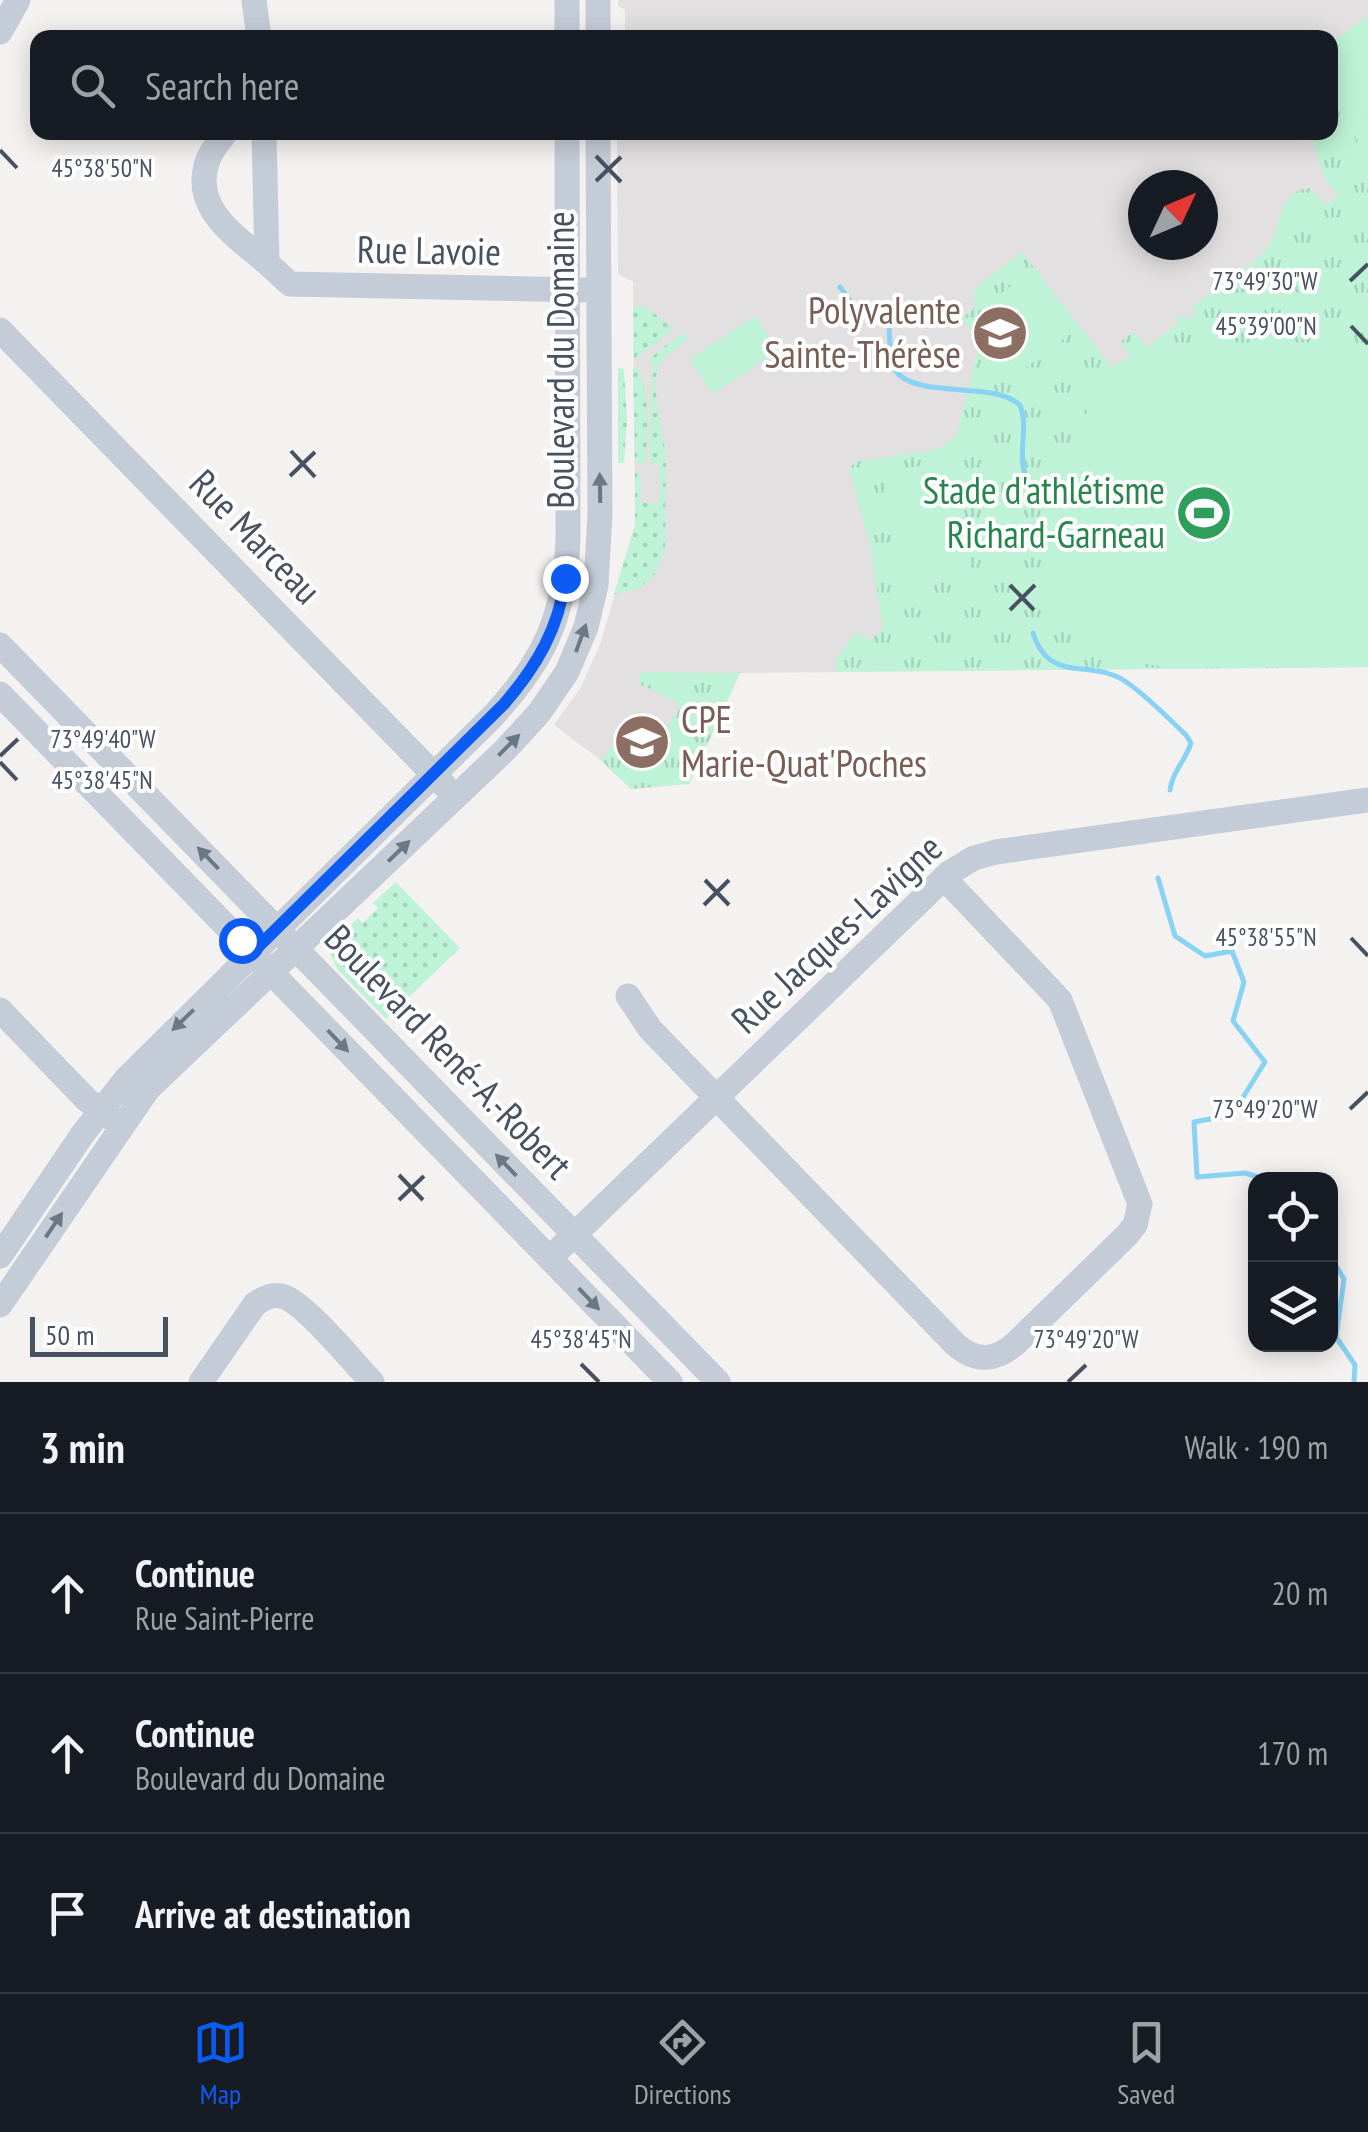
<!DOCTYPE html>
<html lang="en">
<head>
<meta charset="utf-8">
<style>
  :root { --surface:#171b24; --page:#20242c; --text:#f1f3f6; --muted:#9ea1a6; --line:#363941; --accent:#0c5cf3 }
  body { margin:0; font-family:"PT Sans Narrow",sans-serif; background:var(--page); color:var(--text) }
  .controls { position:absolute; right:30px; bottom:30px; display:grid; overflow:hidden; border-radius:20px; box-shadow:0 5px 25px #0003 }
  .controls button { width:90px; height:90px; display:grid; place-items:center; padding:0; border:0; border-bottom:2px solid var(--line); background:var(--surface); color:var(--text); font:50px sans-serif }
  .compass { position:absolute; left:1128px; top:170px; width:90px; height:90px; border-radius:50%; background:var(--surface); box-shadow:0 5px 25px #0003; rotate:46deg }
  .scale { position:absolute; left:30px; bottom:25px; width:138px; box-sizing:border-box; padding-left:10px; border:5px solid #475261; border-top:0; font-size:28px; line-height:35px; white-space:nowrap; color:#475261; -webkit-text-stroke:8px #fff; paint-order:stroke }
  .stop { position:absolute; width:30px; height:30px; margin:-22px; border:8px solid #0c5cf3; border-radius:50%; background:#fff }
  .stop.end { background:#0c5cf3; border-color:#fff; box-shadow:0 2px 10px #0008 }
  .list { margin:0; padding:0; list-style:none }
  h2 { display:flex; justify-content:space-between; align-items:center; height:130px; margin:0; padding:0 40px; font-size:42px }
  h2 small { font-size:32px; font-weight:400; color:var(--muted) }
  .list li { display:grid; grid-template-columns:65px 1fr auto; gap:30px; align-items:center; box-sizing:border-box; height:160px; padding:0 40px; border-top:2px solid var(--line) }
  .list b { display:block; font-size:38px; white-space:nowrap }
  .list p { margin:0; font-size:32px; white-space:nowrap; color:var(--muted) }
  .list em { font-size:32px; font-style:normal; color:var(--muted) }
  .icon { flex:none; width:55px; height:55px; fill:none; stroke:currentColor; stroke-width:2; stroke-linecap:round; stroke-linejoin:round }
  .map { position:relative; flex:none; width:1368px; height:1382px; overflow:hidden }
  .search { position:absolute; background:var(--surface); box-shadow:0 5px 25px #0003; left:30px; right:30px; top:30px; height:110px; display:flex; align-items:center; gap:25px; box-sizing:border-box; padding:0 35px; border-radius:20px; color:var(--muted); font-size:38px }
  .sheet { height:610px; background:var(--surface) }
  nav { display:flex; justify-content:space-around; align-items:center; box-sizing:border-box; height:140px; border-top:2px solid var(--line); background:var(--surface); font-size:28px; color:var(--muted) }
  nav a { display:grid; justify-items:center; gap:5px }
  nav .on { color:var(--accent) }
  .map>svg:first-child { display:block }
  .education { fill:#e2e0e0; fill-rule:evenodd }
  .grass { fill:url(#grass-dots) }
  .park { fill:url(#park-tufts) }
  .garden { fill:#bef3d7 }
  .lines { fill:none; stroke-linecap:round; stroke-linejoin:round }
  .stream { stroke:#88d3f3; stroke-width:5 }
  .minor { stroke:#c4ccd7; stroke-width:25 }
  .oneway { fill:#6c7784 }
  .route { stroke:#0c5cf3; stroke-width:12 }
  .ticks { fill:none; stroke:#475261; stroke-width:4 }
  .labels { text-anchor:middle; stroke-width:8; stroke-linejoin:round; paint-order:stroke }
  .street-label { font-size:38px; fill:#475261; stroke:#fff }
  .education-label { font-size:38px; fill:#785e54; stroke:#fff; text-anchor:end }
  .leisure-label { font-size:38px; fill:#27864d; stroke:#fff; text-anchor:end }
  .ticks-label { font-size:25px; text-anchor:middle; fill:#475261; stroke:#fff; stroke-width:8; stroke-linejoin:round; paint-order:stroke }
</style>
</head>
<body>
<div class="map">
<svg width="1368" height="1382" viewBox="0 0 1368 1382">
  <defs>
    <pattern id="grass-dots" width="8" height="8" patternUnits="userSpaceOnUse" patternTransform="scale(2.5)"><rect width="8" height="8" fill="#bef3d7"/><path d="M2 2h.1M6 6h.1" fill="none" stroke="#a5d2bb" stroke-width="1.8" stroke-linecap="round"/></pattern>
    <pattern id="park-tufts" width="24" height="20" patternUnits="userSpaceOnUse" patternTransform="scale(2.5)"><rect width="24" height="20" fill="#bef3d7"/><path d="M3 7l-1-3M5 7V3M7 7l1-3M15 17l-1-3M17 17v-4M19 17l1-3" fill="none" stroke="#a5d2bb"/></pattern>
  </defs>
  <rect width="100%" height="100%" fill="#f4f1f1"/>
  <path class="education" d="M 618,0 L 1368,0 L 1368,667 L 740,673 L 689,784 L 631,789 L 599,759 L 554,725 L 581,687 L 600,645 L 635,525 L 633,282 L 618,274 L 617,133 L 1330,132 L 1330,38 L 625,37 L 625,10 L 618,6 ZM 1143,185 L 1203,185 L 1203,245 L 1143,245 Z"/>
  <path class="grass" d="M 641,306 L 650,310 L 673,329 L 634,360 L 633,307 Z
    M 683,332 L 688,339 L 661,361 L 654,382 L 666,456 L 665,552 L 653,577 L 639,588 L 614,594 L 635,525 L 635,472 L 640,473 L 641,503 L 660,503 L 659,464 L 650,463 L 651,376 L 654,368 L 649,359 Z
    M 618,368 L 624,369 L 627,420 L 624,463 L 618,463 Z
    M 633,368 L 637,368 C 652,395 646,433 646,463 L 635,462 Z
    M 396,882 L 460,948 L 386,1019 L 337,969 L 330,953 L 333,943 L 358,918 L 363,923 L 378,908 L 373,903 Z"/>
  <path class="park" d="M 1368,16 L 1368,667 L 836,672 L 835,661 L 856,632 L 863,638 L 872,639 L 883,629 L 870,544 L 849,469 L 855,462 L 939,449 L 956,437 L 981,336 L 974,334 L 961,318 L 973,310 L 975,288 L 1022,252 L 1112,368 L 1130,355 L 1121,341 L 1134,332 L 1148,347 L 1179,323 L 1177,318 L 1182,314 L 1187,320 L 1196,313 L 1192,307 C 1212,291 1252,267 1267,249 C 1283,229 1275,192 1309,188 L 1326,206 L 1338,196 L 1324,176 L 1311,133 L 1330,132 L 1331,44 Z
    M 640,672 L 740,673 L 689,784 L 631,789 L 602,761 L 614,743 L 654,762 L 661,747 L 657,745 L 681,704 L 640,684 Z"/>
  <path class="garden" d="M 1368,26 L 1368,158 L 1337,108 L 1331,109 L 1330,48 L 1336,45 L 1333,41 L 1350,29 L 1354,34 Z
    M 1034,268 L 1079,327 L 1027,367 L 982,308 Z
    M 755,316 L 778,350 L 713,394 L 690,359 Z
    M 1368,354 L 1368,667 C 1322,667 1276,667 1231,667 C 1195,667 1160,671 1125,658 C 1065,635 1028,566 1042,503 C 1048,474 1067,447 1082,421 C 1096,396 1107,372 1130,355 Z
    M 953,461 L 971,577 L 900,588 L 882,472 Z"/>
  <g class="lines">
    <path class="stream" d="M 840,287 L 853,305 L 886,316 C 894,332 885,355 895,370 C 915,400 993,380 1020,405 C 1030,430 1015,456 1028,481
      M 1033,633 C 1050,685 1089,658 1125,681 C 1147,696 1167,717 1186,735 L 1191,743 C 1186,760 1172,772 1170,790
      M 1158,878 L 1175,936 L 1205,956 L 1232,951 L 1244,982 L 1233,1021 L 1265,1062 L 1232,1115 L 1194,1122 L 1197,1177 L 1245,1173 L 1268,1180
      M 1330,1256 L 1344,1279 L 1336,1337 L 1355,1365 L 1354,1382"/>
    <path class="minor" d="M 254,0 L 259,38
      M 567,0 L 567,38
      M 598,0 L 598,38
      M 0,32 L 18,0
      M 226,132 C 220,141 211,150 208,160 C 190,208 236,236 267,263
      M 264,132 L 267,263 L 290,284 L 583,290
      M 0,330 L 445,786
      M 0,645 L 718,1382
      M 0,694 L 670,1382
      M 628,996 L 650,1029 L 955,1344 C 976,1363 996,1361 1016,1343 L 1127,1235 L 1135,1225 L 1140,1204 L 1060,1000 L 944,878
      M 0,1010 L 87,1100 L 111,1118
      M 0,1256 L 82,1135 L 126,1079 L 490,719 C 543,663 565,617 568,539 L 567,132
      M 550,1258 L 949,873 L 974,858 L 996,852 L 1368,800
      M 0,1305 L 148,1089 L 505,750 L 539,713 L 567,672 L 586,627 L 596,585 L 600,514 L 598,132
      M 201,1382 L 255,1304 C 264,1298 273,1293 285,1297 C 307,1306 353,1362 372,1382"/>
  </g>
  <defs><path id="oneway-solid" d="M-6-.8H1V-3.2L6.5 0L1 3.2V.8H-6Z" transform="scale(2.5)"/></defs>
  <g class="oneway">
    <use href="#oneway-solid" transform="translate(600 488) rotate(-91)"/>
    <use href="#oneway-solid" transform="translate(581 638) rotate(-70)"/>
    <use href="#oneway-solid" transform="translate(509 745) rotate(-45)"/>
    <use href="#oneway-solid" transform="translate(399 851) rotate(-44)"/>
    <use href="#oneway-solid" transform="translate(208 858) rotate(-134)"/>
    <use href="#oneway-solid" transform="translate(183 1020) rotate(136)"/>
    <use href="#oneway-solid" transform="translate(338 1041) rotate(46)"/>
    <use href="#oneway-solid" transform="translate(506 1165) rotate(-134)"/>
    <use href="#oneway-solid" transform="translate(54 1225) rotate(-56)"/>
    <use href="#oneway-solid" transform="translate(589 1299) rotate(46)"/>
  </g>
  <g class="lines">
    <path class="route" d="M 241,940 L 253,952 L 504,704 C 536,667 560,627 565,578"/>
  </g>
  <path class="ticks" d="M 0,150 L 17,168M 596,156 L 621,182M 596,181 L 621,157M 1350,281 L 1368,264M 1351,326 L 1368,344M 291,451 L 315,477M 290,476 L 315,452M 1010,585 L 1034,610M 1010,610 L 1035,585M 0,756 L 18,739M 0,762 L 17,780M 705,880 L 729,905M 704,905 L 729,880M 1351,938 L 1368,956M 1350,1109 L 1368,1092M 399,1175 L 423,1200M 399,1200 L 424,1176M 581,1364 L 599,1382M 1068,1382 L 1086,1365"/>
  <defs>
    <g id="school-disc" transform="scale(2.875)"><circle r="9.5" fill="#8d6e63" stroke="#fff"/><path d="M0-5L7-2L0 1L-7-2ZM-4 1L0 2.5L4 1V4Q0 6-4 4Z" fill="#fff"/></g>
    <g id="stadium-disc" transform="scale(2.875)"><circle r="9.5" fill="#2e9e5b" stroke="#fff"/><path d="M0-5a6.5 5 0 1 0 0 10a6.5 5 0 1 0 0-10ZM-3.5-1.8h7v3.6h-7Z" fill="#fff"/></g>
  </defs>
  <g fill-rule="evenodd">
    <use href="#school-disc" x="1000" y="333"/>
    <use href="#stadium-disc" x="1204" y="513"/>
    <use href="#school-disc" x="642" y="742"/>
  </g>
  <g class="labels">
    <g class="street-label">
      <text transform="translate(429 251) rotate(1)" y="13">Rue Lavoie</text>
      <text transform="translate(561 360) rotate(-90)" y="13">Boulevard du Domaine</text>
      <text transform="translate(255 537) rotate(46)" y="13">Rue Marceau</text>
      <text transform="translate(837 934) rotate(-43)" y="13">Rue Jacques-Lavigne</text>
      <text transform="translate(448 1052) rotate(46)" y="13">Boulevard René-A.-Robert</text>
    </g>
    <g class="education-label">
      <text x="961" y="324">Polyvalente<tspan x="961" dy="44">Sainte-Thérèse</tspan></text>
      <text x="681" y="733" text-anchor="start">CPE<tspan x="681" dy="44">Marie-Quat'Poches</tspan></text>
    </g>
    <g class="leisure-label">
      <text x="1165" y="504">Stade d'athlétisme<tspan x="1165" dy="44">Richard-Garneau</tspan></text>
    </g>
  </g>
  <g class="ticks-label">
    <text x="102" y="177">45°38'50"N</text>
    <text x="1265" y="290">73°49'30"W</text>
    <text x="1266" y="335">45°39'00"N</text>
    <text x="103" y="748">73°49'40"W</text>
    <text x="102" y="789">45°38'45"N</text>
    <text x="1266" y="946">45°38'55"N</text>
    <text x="1265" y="1118">73°49'20"W</text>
    <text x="581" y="1348">45°38'45"N</text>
    <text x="1086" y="1348">73°49'20"W</text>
  </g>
</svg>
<div class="controls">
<button><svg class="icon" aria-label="locate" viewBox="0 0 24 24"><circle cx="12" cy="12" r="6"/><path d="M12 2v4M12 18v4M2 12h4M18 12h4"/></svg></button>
<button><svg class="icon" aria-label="layers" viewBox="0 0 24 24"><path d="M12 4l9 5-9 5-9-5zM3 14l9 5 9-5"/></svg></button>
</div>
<svg class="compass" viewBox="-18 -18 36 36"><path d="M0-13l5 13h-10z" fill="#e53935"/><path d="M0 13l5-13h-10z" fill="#9ea1a6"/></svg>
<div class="scale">50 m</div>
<div class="stop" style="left:241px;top:940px"></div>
<div class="stop end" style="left:565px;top:578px"></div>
<div class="search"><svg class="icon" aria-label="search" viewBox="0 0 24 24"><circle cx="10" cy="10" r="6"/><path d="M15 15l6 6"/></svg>Search here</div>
</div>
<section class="sheet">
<h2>3 min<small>Walk · 190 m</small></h2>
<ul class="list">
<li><svg class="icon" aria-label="ahead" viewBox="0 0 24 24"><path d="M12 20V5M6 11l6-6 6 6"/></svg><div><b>Continue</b><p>Rue Saint-Pierre</p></div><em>20 m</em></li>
<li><svg class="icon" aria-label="ahead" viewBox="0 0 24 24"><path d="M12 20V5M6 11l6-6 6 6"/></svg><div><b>Continue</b><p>Boulevard du Domaine</p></div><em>170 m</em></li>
<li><svg class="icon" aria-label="arrive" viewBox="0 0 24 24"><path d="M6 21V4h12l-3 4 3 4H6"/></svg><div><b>Arrive at destination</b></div></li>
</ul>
</section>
<nav>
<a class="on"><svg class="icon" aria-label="map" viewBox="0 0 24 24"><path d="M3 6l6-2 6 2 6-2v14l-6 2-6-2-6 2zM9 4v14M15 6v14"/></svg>Map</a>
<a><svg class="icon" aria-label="directions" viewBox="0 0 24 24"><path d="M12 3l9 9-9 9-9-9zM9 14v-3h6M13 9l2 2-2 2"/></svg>Directions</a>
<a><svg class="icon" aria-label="saved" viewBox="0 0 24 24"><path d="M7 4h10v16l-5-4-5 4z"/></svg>Saved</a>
</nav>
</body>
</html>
